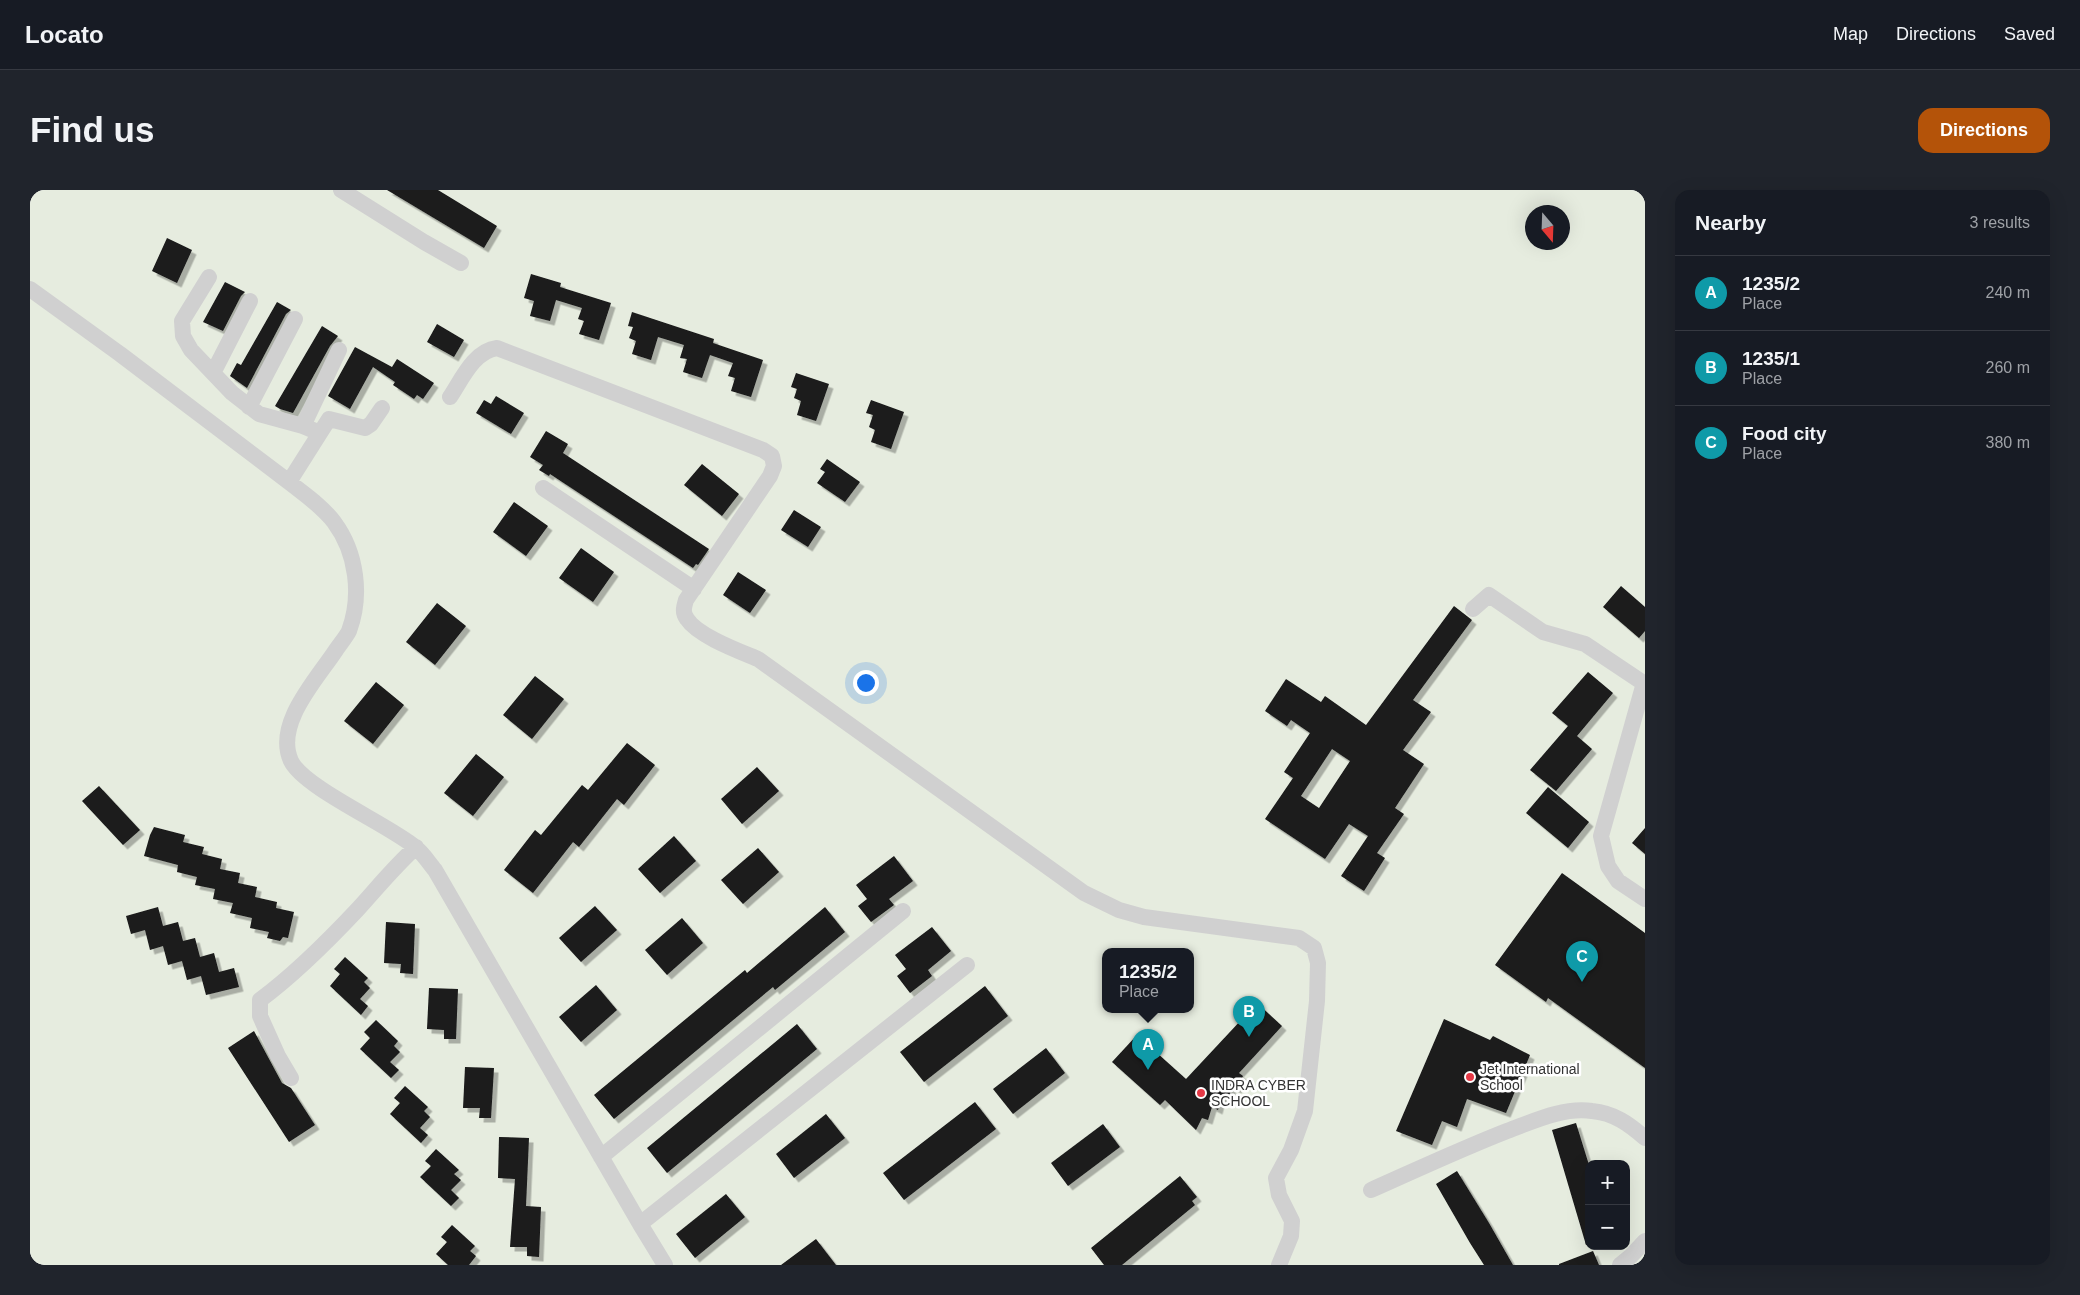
<!DOCTYPE html>
<html lang="en">
<head>
<meta charset="utf-8">
<style>
  :root { --surface:#171b24; --page:#20242c; --text:#f1f3f6; --muted:#9ea1a6; --line:#363941; --accent:#b45309 }
  body { margin:0; font-family:Arial,sans-serif; background:var(--page); color:var(--text) }
  .controls { position:absolute; right:15px; bottom:15px; display:grid; overflow:hidden; border-radius:10px; box-shadow:0 5px 20px #0002 }
  .controls button { width:45px; height:45px; display:grid; place-items:center; padding:0; border:0; border-bottom:1px solid var(--line); background:var(--surface); color:var(--text); font:25px sans-serif }
  .compass { position:absolute; left:1495px; top:15px; width:45px; height:45px; border-radius:50%; background:var(--surface); box-shadow:0 5px 20px #0002; rotate:161deg }
  .you { position:absolute; left:835px; top:492px; width:18px; height:18px; margin:-12px; border:4px solid #fff; border-radius:50%; background:#1a73e8; box-shadow:0 0 0 8px #1a73e833 }
  .badge { display:grid; place-items:center; width:32px; height:32px; border-radius:50%; background:var(--accent); color:#fff; font-size:16px; font-weight:700 }
  .pin { position:absolute; translate:-50% -41px; filter:drop-shadow(0 1px 2px #0008) }
  .pin::after { content:''; position:absolute; top:26px; width:18px; height:15px; background:inherit; clip-path:polygon(0 0,100% 0,50% 100%) }
  .popup { position:absolute; left:1072px; top:758px; width:92px; height:65px; box-sizing:border-box; display:grid; place-content:center; border-radius:10px; background:var(--surface); filter:drop-shadow(0 1px 4px #0005); font-size:16px; white-space:nowrap; color:var(--muted) }
  .popup b { font-size:19px; color:var(--text) }
  .popup::after { content:''; position:absolute; left:50%; top:100%; margin-left:-10px; border:10px solid transparent; border-top-color:var(--surface) }
  .list { margin:0; padding:0; list-style:none }
  h2 { display:flex; justify-content:space-between; align-items:center; height:65px; margin:0; padding:0 20px; font-size:21px }
  h2 small { font-size:16px; font-weight:400; color:var(--muted) }
  .list li { display:grid; grid-template-columns:32px 1fr auto; gap:15px; align-items:center; box-sizing:border-box; height:75px; padding:0 20px; border-top:1px solid var(--line) }
  .list b { display:block; font-size:19px; white-space:nowrap }
  .list p { margin:0; font-size:16px; white-space:nowrap; color:var(--muted) }
  .list em { font-size:16px; font-style:normal; color:var(--muted) }
  .map { position:relative; flex:none; width:1615px; height:1075px; overflow:hidden; border-radius:15px }
  header { display:flex; align-items:center; gap:30px; box-sizing:border-box; height:70px; padding:0 25px; background:var(--surface); border-bottom:1px solid var(--line) }
  header strong { font-size:24px }
  nav { display:flex; gap:28px; margin-inline-start:auto; font-size:18px }
  .intro { display:flex; align-items:center; justify-content:space-between; box-sizing:border-box; height:120px; padding:0 30px }
  h1 { margin:0; font-size:35px }
  .button { padding:12px 22px; border-radius:15px; background:var(--accent); color:#fff; font-size:18px; font-weight:700 }
  main { display:flex; gap:30px; padding:0 30px }
  aside { flex:1; background:var(--surface); border-radius:15px; box-shadow:0 5px 20px #0002 }
  .map>svg:first-child { display:block }
  .green { fill:#e6ecdf; fill-rule:evenodd }
  .building { fill:#1a1a1a; fill-rule:evenodd; filter:url(#shadow) }
  .lines { fill:none; stroke-linecap:round; stroke-linejoin:round }
  .minor { stroke:#d0d0d0; stroke-width:16 }
  .poi-dot { fill:#e63946; stroke:#fff; stroke-width:2 }
  .labels { text-anchor:middle; stroke-width:5; stroke-linejoin:round; paint-order:stroke }
  .poi-label { font-size:14px; fill:#333; stroke:#fff; text-anchor:start }
</style>
</head>
<body>
<header>
<strong>Locato</strong>
<nav><a>Map</a><a>Directions</a><a>Saved</a></nav>
</header>
<div class="intro"><h1>Find us</h1><a class="button">Directions</a></div>
<main>
<div class="map">
<svg width="1615" height="1075" viewBox="0 0 1615 1075">
  <defs>
    <filter id="shadow"><feDropShadow dx="4.5" dy="4.5" stdDeviation="0" flood-color="#0004"/></filter>
  </defs>
  <rect width="100%" height="100%" fill="#fff"/>
  <path class="green" d="M 0,0 L 1615,0 L 1615,1075 L 0,1075 ZM 1502,22 L 1532,22 L 1532,52 L 1502,52 ZM 1076,761 L 1160,761 L 1160,819 L 1076,819 ZM 1559,974 L 1596,974 L 1596,1056 L 1559,1056 Z"/>
  <path class="building" d="M 357,0 L 408,0 L 467,36 L 454,58 Z
    M 137,48 L 162,60 L 147,93 L 122,81 Z
    M 501,84 L 531,93 L 530,97 L 581,113 L 569,150 L 549,144 L 554,131 L 548,129 L 552,118 L 526,110 L 520,131 L 500,126 L 504,111 L 494,108 Z
    M 195,92 L 215,102 L 211,106 L 193,141 L 173,132 Z
    M 247,112 L 261,120 L 256,124 L 217,198 L 200,186 L 207,173 L 211,175 Z
    M 602,122 L 684,149 L 683,153 L 733,170 L 721,207 L 701,201 L 705,188 L 698,186 L 703,173 L 680,165 L 672,188 L 653,182 L 657,169 L 650,168 L 654,155 L 628,147 L 621,170 L 602,164 L 606,151 L 599,148 L 603,137 L 598,136 Z
    M 407,134 L 434,150 L 424,167 L 397,152 Z
    M 292,136 L 308,146 L 300,156 L 263,223 L 250,219 L 245,216 Z
    M 325,157 L 362,177 L 367,169 L 404,193 L 393,209 L 387,205 L 384,209 L 363,195 L 365,192 L 343,177 L 320,219 L 298,206 Z
    M 766,183 L 799,194 L 786,231 L 767,225 L 771,211 L 764,208 L 767,199 L 761,197 Z
    M 466,206 L 494,223 L 481,244 L 446,223 L 454,210 L 461,214 Z
    M 841,210 L 874,222 L 861,259 L 841,252 L 845,240 L 839,237 L 843,225 L 836,223 Z
    M 516,241 L 538,254 L 533,263 L 679,359 L 668,375 L 666,374 L 663,378 L 520,284 L 519,286 L 509,280 L 513,275 L 500,267 Z
    M 797,269 L 830,292 L 815,312 L 787,293 L 795,282 L 790,279 Z
    M 672,274 L 709,304 L 692,326 L 654,295 Z
    M 484,312 L 518,336 L 496,366 L 463,342 Z
    M 764,320 L 791,337 L 778,357 L 751,340 Z
    M 551,358 L 584,382 L 563,412 L 529,388 Z
    M 708,382 L 736,400 L 720,423 L 693,405 Z
    M 1591,396 L 1615,417 L 1615,441 L 1609,448 L 1573,417 Z
    M 407,413 L 436,436 L 405,475 L 376,452 Z
    M 1424,416 L 1442,430 L 1383,510 L 1401,522 L 1373,560 L 1394,574 L 1365,618 L 1374,624 L 1347,663 L 1355,668 L 1334,701 L 1311,686 L 1338,646 L 1319,634 L 1295,669 L 1235,629 L 1263,588 L 1254,582 L 1280,543 L 1261,530 L 1257,536 L 1235,521 L 1256,489 L 1291,512 L 1295,506 L 1336,535 ZM 1302,559 L 1320,571 L 1289,618 L 1271,606 Z
    M 1558,482 L 1583,503 L 1547,546 L 1562,559 L 1526,601 L 1500,580 L 1538,536 L 1522,523 Z
    M 505,486 L 534,509 L 502,549 L 473,525 Z
    M 346,492 L 374,515 L 343,554 L 314,531 Z
    M 597,553 L 625,575 L 594,615 L 587,609 L 549,657 L 543,652 L 503,703 L 474,680 L 505,640 L 511,645 L 552,595 L 558,600 Z
    M 446,564 L 474,587 L 443,626 L 414,603 Z
    M 727,577 L 749,601 L 712,634 L 691,609 Z
    M 69,596 L 110,640 L 93,655 L 52,611 Z
    M 1518,597 L 1559,632 L 1538,658 L 1496,623 Z
    M 124,637 L 155,645 L 153,652 L 174,657 L 172,664 L 192,669 L 190,679 L 210,683 L 208,693 L 227,697 L 225,707 L 247,712 L 246,718 L 264,722 L 258,748 L 253,747 L 250,751 L 237,748 L 239,742 L 220,738 L 222,728 L 200,723 L 203,713 L 183,709 L 185,699 L 165,695 L 167,687 L 147,682 L 148,675 L 114,666 L 120,645 Z
    M 1615,638 L 1615,664 L 1602,653 Z
    M 644,646 L 666,671 L 630,703 L 608,679 Z
    M 728,658 L 749,682 L 713,714 L 691,690 Z
    M 864,666 L 883,691 L 859,709 L 864,715 L 841,732 L 828,716 L 837,709 L 826,695 Z
    M 1532,683 L 1615,743 L 1615,878 L 1518,808 L 1516,812 L 1465,775 Z
    M 565,716 L 587,740 L 551,772 L 529,748 Z
    M 128,717 L 133,736 L 148,732 L 153,751 L 165,748 L 170,767 L 184,763 L 189,782 L 204,778 L 209,797 L 176,805 L 171,786 L 157,790 L 152,771 L 138,775 L 133,756 L 120,760 L 115,740 L 101,744 L 96,726 Z
    M 795,717 L 815,742 L 745,800 L 743,797 L 584,929 L 564,905 L 715,780 L 717,783 Z
    M 652,728 L 673,753 L 637,785 L 615,760 Z
    M 356,732 L 385,734 L 383,784 L 370,783 L 371,774 L 354,773 Z
    M 902,737 L 921,761 L 898,780 L 902,786 L 880,803 L 867,786 L 876,779 L 865,765 Z
    M 315,767 L 338,788 L 334,792 L 340,798 L 330,809 L 338,816 L 331,825 L 300,796 L 310,784 L 304,779 Z
    M 566,795 L 587,820 L 551,852 L 529,827 Z
    M 955,796 L 978,826 L 894,892 L 870,862 Z
    M 399,798 L 428,799 L 426,849 L 414,849 L 414,840 L 397,839 Z
    M 1227,813 L 1252,836 L 1209,883 L 1213,886 L 1207,899 L 1202,897 L 1198,909 L 1191,908 L 1188,920 L 1182,917 L 1178,930 L 1172,928 L 1166,940 L 1135,910 L 1130,915 L 1082,872 L 1107,845 L 1156,889 Z
    M 1414,829 L 1460,850 L 1463,846 L 1500,865 L 1476,923 L 1437,909 L 1427,937 L 1412,931 L 1402,955 L 1366,941 Z
    M 346,830 L 368,851 L 364,856 L 370,862 L 360,872 L 369,880 L 361,888 L 330,859 L 340,848 L 334,842 Z
    M 767,834 L 787,859 L 637,983 L 617,958 Z
    M 224,841 L 252,893 L 261,898 L 285,935 L 259,952 L 198,858 Z
    M 1016,858 L 1035,883 L 983,924 L 963,899 Z
    M 435,877 L 464,878 L 461,928 L 449,928 L 450,918 L 433,918 Z
    M 375,896 L 398,917 L 394,921 L 400,927 L 390,938 L 398,945 L 391,953 L 360,924 L 370,913 L 364,908 Z
    M 945,912 L 966,939 L 874,1010 L 853,983 Z
    M 796,924 L 815,948 L 764,988 L 746,964 Z
    M 1546,933 L 1559,975 L 1559,1054 L 1556,1055 L 1522,940 Z
    M 1073,934 L 1090,957 L 1038,996 L 1021,973 Z
    M 469,947 L 499,948 L 496,1016 L 511,1017 L 509,1067 L 497,1066 L 497,1057 L 480,1057 L 485,989 L 468,988 Z
    M 406,959 L 429,980 L 424,984 L 431,990 L 421,1000 L 429,1008 L 421,1016 L 390,987 L 401,976 L 395,971 Z
    M 1427,981 L 1459,1033 L 1483,1075 L 1454,1075 L 1440,1053 L 1406,994 Z
    M 1150,986 L 1167,1007 L 1162,1011 L 1165,1015 L 1092,1075 L 1074,1075 L 1061,1058 Z
    M 696,1004 L 715,1027 L 665,1068 L 646,1044 Z
    M 422,1035 L 445,1056 L 440,1061 L 446,1066 L 439,1075 L 418,1075 L 406,1064 L 417,1052 L 411,1047 Z
    M 786,1049 L 806,1075 L 751,1075 Z
    M 1563,1061 L 1569,1075 L 1529,1075 L 1529,1074 Z"/>
  <g class="lines">
    <path class="minor" d="M 311,0 L 394,52 L 431,73
      M 179,87 L 152,131 L 153,146 L 161,160 L 202,203 L 229,224 L 273,236 L 290,243 L 259,292
      M 0,99 L 90,164 L 259,292 C 274,304 292,316 304,332 C 327,363 332,406 319,441 C 316,447 310,454 306,460 C 287,489 244,534 261,571 C 274,598 359,635 385,657 C 393,663 399,673 405,680 L 610,1034 L 635,1075
      M 183,183 L 220,111
      M 420,207 C 432,189 444,161 467,158 L 733,260 L 742,266 L 744,276 L 740,286 L 656,410 C 654,417 652,422 657,429 C 668,446 709,461 728,469 L 1054,703 L 1089,720 L 1114,727 L 1269,748 L 1284,758 L 1288,773 L 1287,811 L 1275,921 L 1261,960 L 1246,988 L 1249,1005 L 1262,1031 L 1261,1046 L 1249,1075
      M 219,217 L 265,129
      M 273,236 L 309,160
      M 290,243 L 299,229 L 335,238 L 341,234 L 352,218
      M 513,298 L 664,399
      M 1443,419 L 1459,405 L 1513,442 L 1555,454 L 1615,494
      M 1614,493 L 1571,646 L 1578,676 L 1588,691 L 1615,709
      M 261,888 L 248,866 L 230,826 L 230,810 C 265,784 298,751 328,719 C 348,697 364,677 386,657
      M 571,967 L 873,721
      M 1341,1000 C 1386,980 1431,959 1477,941 C 1504,931 1533,917 1562,921 C 1584,923 1599,934 1615,948
      M 610,1034 L 937,775
      M 1590,1075 L 1601,1066 L 1615,1051"/>
  </g>
  <g class="poi-dot">
    <circle cx="1440" cy="887" r="5"/>
    <circle cx="1171" cy="903" r="5"/>
  </g>
  <g class="labels">
    <g class="poi-label">
      <text x="1450" y="884">Jet International<tspan x="1450" dy="16">School</tspan></text>
      <text x="1181" y="900">INDRA CYBER<tspan x="1181" dy="16">SCHOOL</tspan></text>
    </g>
  </g>
</svg>
<div class="controls">
<button>+</button>
<button>−</button>
</div>
<svg class="compass" viewBox="-18 -18 36 36"><path d="M0-13l5 13h-10z" fill="#e53935"/><path d="M0 13l5-13h-10z" fill="#9ea1a6"/></svg>
<div class="you"></div>
<div class="pin badge" style="left:1118px;top:880px;background:#0f9aa8">A</div>
<div class="popup"><b>1235/2</b>Place</div>
<div class="pin badge" style="left:1219px;top:847px;background:#0f9aa8">B</div>
<div class="pin badge" style="left:1552px;top:792px;background:#0f9aa8">C</div>
</div>
<aside>
<h2>Nearby<small>3 results</small></h2>
<ul class="list">
<li><span class="badge" style="background:#0f9aa8">A</span><div><b>1235/2</b><p>Place</p></div><em>240 m</em></li>
<li><span class="badge" style="background:#0f9aa8">B</span><div><b>1235/1</b><p>Place</p></div><em>260 m</em></li>
<li><span class="badge" style="background:#0f9aa8">C</span><div><b>Food city</b><p>Place</p></div><em>380 m</em></li>
</ul>
</aside>
</main>
</body>
</html>
